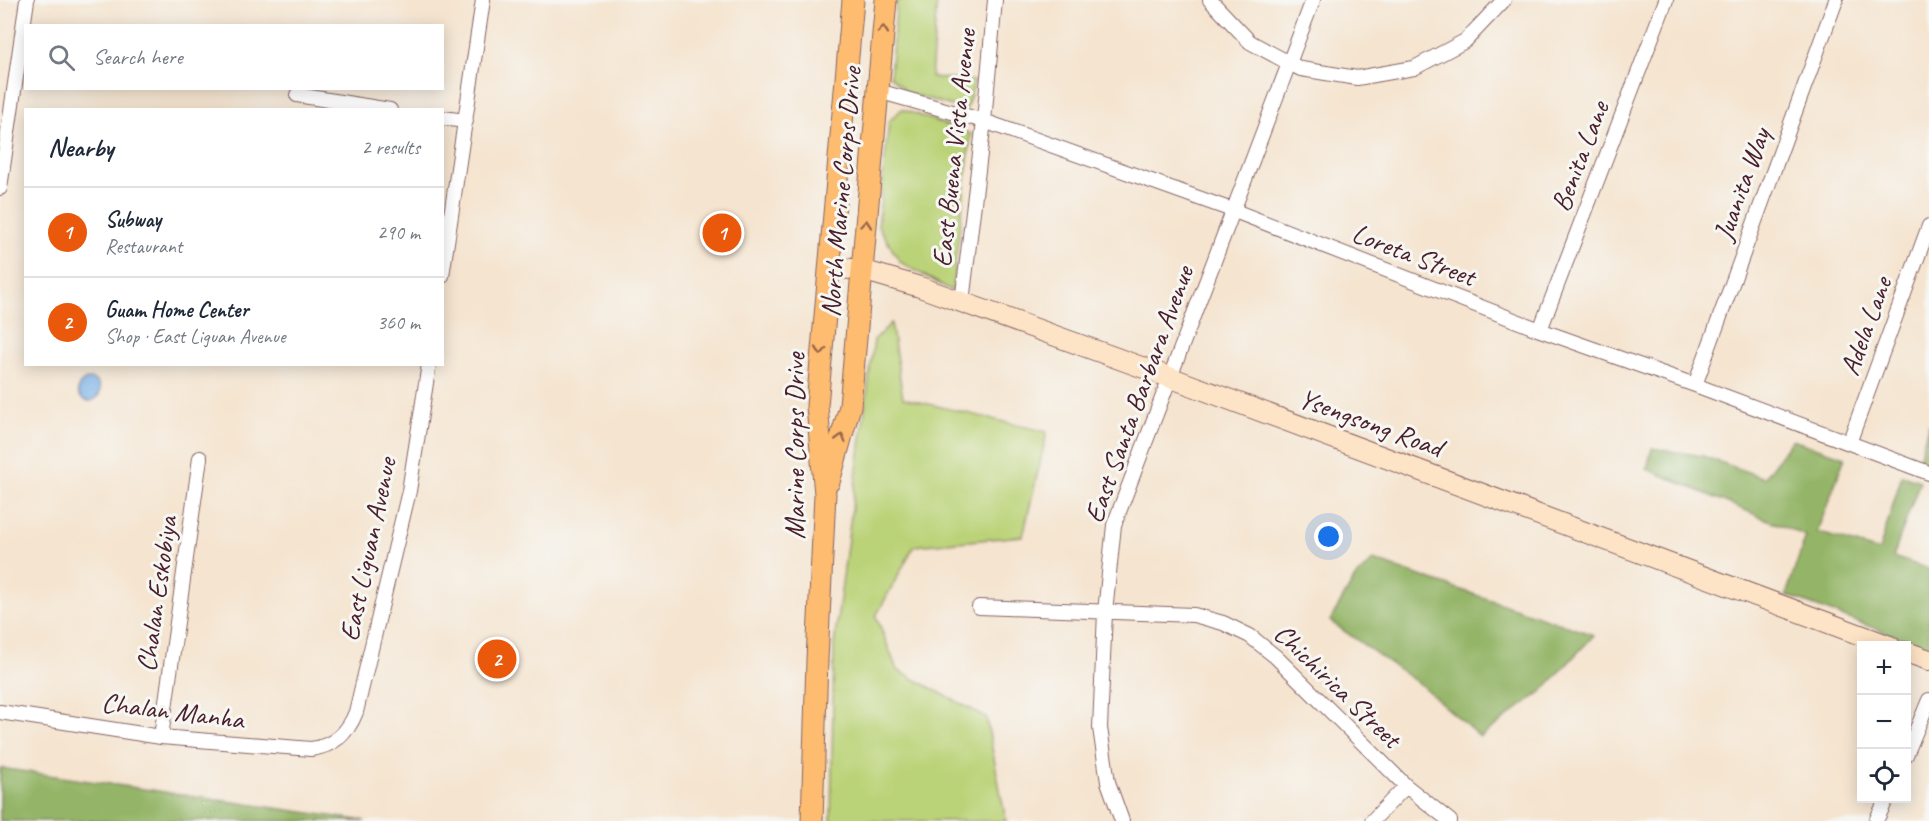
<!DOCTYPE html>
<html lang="en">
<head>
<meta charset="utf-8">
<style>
  :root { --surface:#fff; --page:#f6f6f7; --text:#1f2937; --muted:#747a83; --line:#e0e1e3; --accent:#ea580c }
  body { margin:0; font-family:Caveat,sans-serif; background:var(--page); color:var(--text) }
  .controls { position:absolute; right:18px; bottom:18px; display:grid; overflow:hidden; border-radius:0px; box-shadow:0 3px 15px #0003 }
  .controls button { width:54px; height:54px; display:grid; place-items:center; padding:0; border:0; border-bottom:2px solid var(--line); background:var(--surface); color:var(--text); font:30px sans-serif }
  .you { position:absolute; left:1329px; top:537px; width:21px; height:21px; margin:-15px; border:4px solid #fff; border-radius:50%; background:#1a73e8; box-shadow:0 0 0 9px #1a73e833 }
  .badge { display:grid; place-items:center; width:39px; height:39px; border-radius:50%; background:var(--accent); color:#fff; font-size:20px; font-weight:700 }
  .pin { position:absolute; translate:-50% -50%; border:3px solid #fff; box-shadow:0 2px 6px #0006 }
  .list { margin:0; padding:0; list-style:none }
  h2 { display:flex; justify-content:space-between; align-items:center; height:78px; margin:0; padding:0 24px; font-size:26px }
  h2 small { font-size:20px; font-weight:400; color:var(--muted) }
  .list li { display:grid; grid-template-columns:39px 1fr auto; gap:18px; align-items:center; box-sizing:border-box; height:90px; padding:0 24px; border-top:2px solid var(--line) }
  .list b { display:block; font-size:22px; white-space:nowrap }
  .list p { margin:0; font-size:20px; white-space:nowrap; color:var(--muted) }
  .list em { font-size:20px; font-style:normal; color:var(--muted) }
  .icon { flex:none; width:33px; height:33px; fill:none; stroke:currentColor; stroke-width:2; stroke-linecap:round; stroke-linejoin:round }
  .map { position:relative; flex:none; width:1929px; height:821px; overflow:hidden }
  .search { position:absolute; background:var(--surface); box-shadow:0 3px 15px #0003; left:24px; top:24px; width:420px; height:66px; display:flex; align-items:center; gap:15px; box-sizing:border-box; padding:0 21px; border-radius:0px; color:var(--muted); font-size:22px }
  .panel { position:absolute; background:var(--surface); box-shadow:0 3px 15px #0003; left:24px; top:108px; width:420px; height:258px; border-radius:0px }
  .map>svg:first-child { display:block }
  .green { fill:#bbd378; stroke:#827952; stroke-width:1.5 }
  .forest { fill:#94b568; stroke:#6f6a4a; stroke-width:1.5 }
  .water { fill:#75afe6; stroke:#606788; stroke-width:1.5 }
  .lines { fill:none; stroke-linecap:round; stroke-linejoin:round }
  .street-casing { stroke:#866464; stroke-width:16 }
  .secondary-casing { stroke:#866464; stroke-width:22 }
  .primary-casing { stroke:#866464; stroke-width:23 }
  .street { stroke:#fff; stroke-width:14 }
  .secondary { stroke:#fee4c6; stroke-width:20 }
  .primary { stroke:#fdbc70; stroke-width:21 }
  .oneway { stroke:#9b664a }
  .labels { text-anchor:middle; stroke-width:6; stroke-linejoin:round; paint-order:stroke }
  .street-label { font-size:28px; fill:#4a1f2b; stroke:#f6f6f2 }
</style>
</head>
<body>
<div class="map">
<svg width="1929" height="821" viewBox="0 0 1929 821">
  <rect width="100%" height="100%" fill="#f6f6f2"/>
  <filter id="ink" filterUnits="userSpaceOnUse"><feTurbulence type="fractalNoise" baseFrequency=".0167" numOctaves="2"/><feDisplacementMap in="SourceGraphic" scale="12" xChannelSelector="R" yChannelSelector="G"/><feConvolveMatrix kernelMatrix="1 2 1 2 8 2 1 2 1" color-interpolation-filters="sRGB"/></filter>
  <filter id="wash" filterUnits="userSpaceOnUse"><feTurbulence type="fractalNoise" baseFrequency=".008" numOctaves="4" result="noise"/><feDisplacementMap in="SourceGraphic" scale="24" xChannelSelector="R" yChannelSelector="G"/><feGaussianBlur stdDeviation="1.35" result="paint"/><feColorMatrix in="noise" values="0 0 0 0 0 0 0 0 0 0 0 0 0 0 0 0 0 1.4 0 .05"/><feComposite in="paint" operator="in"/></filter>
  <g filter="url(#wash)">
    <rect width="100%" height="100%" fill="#f5e4cf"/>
    <path class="green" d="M 897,0 L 937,0 L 931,77 L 975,81 L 966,110 L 908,93 L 890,76 Z
      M 902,109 L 971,134 L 952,291 L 900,262 L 878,226 L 889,121 Z
      M 891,323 L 903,398 L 1047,432 L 1023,536 L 914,546 L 876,616 L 897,670 L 986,717 L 1006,821 L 831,821 L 834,645 L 874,340 Z"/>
    <path class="forest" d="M 1929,423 L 1929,466 L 1918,462 Z
      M 1792,440 L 1845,457 L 1817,532 L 1879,551 L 1902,475 L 1920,481 L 1893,557 L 1929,569 L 1929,649 L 1786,595 L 1806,536 L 1647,469 L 1652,448 L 1703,456 L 1764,478 Z
      M 1373,560 L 1594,635 L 1542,691 L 1480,737 L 1421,685 L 1330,621 L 1354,579 Z
      M 0,768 L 365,821 L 0,821 Z"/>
    <path class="water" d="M78 390a11 11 0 1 1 22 0a11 11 0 1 1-22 0Z"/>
  </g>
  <g filter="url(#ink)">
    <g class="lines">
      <g class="street-casing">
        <path id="street" d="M 1210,0 L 1250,42 L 1289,63 L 1301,69 L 1357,78 L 1414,68 L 1465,41 L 1504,0
          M 878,91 L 984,121 L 1232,210 L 1540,330 L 1695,385 L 1929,473
          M 297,95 L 390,110
          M 442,118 L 466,121
          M 0,188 L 27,0
          M 442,276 L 483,0
          M 962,302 L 984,121 L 995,0
          M 1540,330 L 1666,0
          M 1695,385 L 1836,0
          M 1849,443 L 1929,226
          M 979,607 L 1194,615 L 1223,623 L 1250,636 L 1276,657 L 1406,786 L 1450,821
          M 0,712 L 161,737 L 311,749 C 334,746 348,733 356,712 L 409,491 L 429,364
          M 161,737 L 200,458
          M 1906,755 L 1929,700
          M 1122,821 L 1108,782 L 1100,728 L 1105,612 L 1114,525 L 1313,0
          M 1372,821 L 1406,786
          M 1876,821 L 1887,798"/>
      </g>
      <g class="secondary-casing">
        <path id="secondary" d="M 829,267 L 862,270 L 920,287 L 1169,377 L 1890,646
          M 1906,652 L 1929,660"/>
      </g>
      <g class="primary-casing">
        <path id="primary" d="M 829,482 L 850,406 L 886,0
          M 812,821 L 817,660 L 825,494 L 817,406 L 853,0"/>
      </g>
      <use href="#street" class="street"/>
      <use href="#secondary" class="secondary"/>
      <use href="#primary" class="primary"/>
    </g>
    <defs><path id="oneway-chevron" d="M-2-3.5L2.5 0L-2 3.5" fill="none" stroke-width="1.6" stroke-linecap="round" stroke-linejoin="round" transform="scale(1.5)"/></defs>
    <g class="oneway">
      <use href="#oneway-chevron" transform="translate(883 30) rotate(-85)"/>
      <use href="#oneway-chevron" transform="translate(866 224) rotate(-85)"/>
      <use href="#oneway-chevron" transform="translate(821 351) rotate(95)"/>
      <use href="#oneway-chevron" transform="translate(841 438) rotate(-74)"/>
    </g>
  </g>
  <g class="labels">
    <g class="street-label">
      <text transform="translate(953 148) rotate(-84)" y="10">East Buena Vista Avenue</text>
      <text transform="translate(1579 156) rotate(-69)" y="10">Benita Lane</text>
      <text transform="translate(1741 184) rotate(-70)" y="10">Juanita Way</text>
      <text transform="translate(840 192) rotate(-85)" y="10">North Marine Corps Drive</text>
      <text transform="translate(1414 254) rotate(21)" y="10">Loreta Street</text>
      <text transform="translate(1865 326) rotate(-70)" y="10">Adela Lane</text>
      <text transform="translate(1138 394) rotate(-70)" y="10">East Santa Barbara Avenue</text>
      <text transform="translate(1371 422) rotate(20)" y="10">Ysengsong Road</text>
      <text transform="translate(794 446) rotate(-90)" y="10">Marine Corps Drive</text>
      <text transform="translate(367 549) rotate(-78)" y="10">East Liguan Avenue</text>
      <text transform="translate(156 594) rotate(-82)" y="10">Chalan Eskobiya</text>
      <text transform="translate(1338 685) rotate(44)" y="10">Chichirica Street</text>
      <text transform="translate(173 710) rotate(7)" y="10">Chalan Manha</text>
    </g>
  </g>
</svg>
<div class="controls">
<button>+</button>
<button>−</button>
<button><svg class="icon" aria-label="locate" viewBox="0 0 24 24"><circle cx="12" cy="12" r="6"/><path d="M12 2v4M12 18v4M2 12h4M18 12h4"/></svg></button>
</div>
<div class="you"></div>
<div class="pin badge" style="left:722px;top:233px">1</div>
<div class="pin badge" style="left:497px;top:659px">2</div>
<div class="search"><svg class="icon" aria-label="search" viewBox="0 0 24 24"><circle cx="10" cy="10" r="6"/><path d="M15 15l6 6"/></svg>Search here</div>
<section class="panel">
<h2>Nearby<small>2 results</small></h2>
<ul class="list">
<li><span class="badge">1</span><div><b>Subway</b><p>Restaurant</p></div><em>290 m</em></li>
<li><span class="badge">2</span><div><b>Guam Home Center</b><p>Shop · East Liguan Avenue</p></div><em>360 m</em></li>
</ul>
</section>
</div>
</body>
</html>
